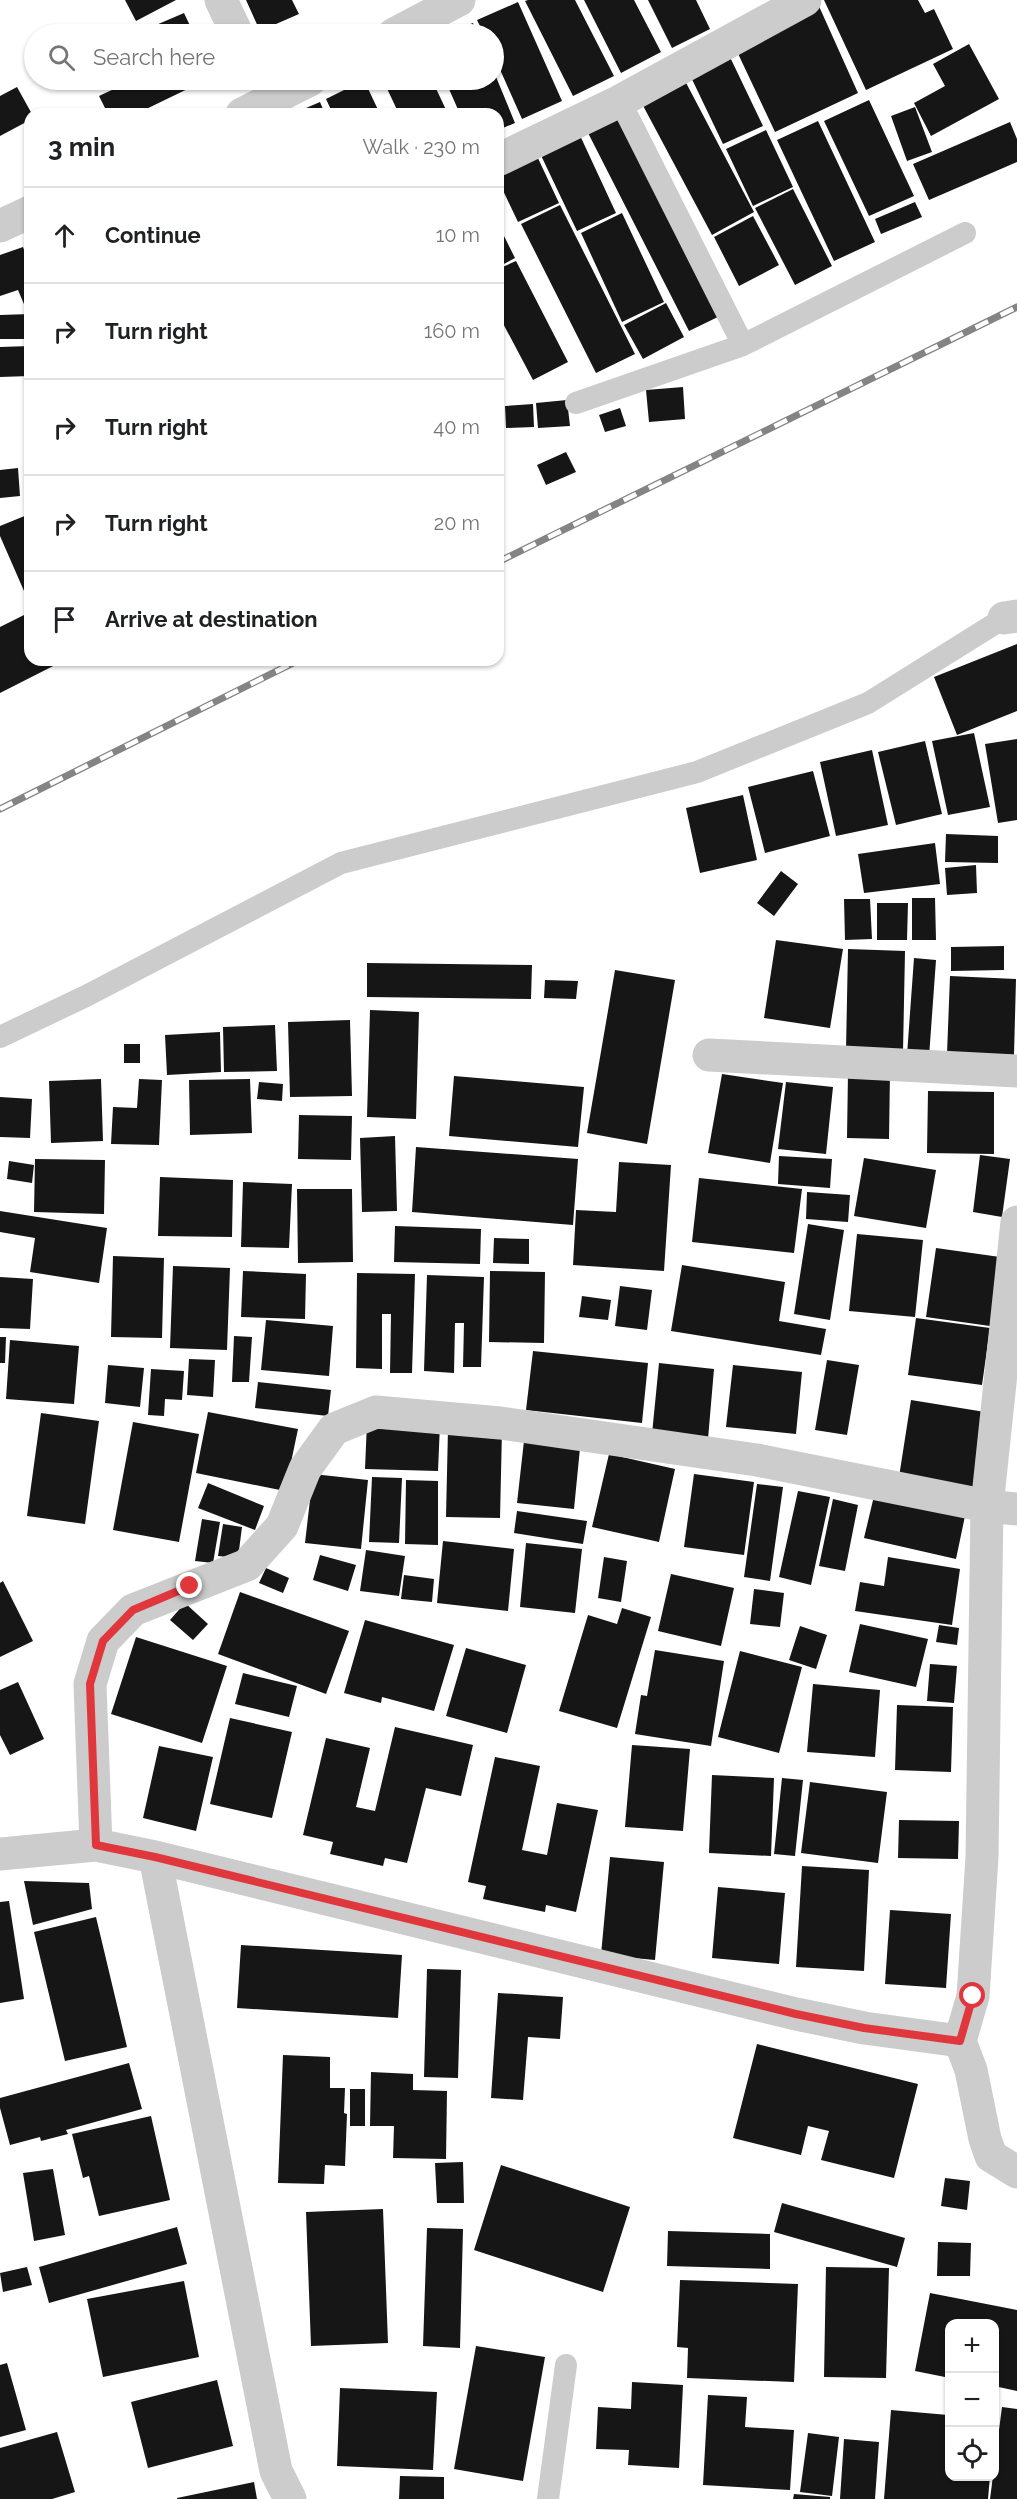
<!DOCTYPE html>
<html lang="en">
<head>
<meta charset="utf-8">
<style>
  :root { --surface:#fff; --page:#f6f6f6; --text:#202124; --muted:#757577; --line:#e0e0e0 }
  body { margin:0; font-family:Raleway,sans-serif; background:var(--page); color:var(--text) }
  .controls { position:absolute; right:18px; bottom:18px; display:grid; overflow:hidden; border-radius:12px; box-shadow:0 2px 4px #0004 }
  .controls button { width:54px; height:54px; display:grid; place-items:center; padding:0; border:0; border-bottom:2px solid var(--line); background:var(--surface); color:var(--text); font:30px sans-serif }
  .stop { position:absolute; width:18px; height:18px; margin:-14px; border:4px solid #e0373d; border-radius:50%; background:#fff }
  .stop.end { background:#e0373d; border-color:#fff; box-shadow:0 2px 6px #0008 }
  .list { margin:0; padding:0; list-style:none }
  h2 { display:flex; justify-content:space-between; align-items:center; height:78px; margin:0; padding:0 24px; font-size:26px }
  h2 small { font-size:20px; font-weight:400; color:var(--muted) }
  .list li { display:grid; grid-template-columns:39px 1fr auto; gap:18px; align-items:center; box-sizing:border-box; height:96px; padding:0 24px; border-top:2px solid var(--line) }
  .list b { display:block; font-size:22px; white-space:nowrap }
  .list em { font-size:20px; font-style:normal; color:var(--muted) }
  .icon { flex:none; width:33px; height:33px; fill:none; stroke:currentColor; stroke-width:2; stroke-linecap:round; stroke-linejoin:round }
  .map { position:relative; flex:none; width:1017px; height:2499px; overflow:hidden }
  .search { position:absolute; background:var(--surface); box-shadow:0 2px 4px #0004; left:24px; top:24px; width:480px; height:66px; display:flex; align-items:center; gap:15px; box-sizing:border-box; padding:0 21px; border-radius:33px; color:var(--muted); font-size:22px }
  .panel { position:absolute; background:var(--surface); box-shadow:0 2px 4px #0004; left:24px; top:108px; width:480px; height:558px; border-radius:18px }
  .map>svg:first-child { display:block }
  .building { fill:#161616 }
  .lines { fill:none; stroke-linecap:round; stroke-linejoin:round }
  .lane { stroke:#ccc; stroke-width:22 }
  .street { stroke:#ccc; stroke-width:33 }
  .rail-casing { stroke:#848484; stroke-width:7 }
  .rail { stroke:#fff; stroke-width:4.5; stroke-dasharray:14; stroke-linecap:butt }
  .route { stroke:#e0373d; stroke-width:8 }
</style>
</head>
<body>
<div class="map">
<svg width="1017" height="2499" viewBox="0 0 1017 2499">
  <rect width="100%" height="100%" fill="#fff"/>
  <path class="building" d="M 125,0 L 176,0 L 136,21 Z
    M 246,0 L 292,0 L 299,14 L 260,31 Z
    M 528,0 L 575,0 L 614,76 L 573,96 L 525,1 Z
    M 584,0 L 634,0 L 661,52 L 621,73 Z
    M 648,0 L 696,0 L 710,29 L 672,48 Z
    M 824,0 L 918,0 L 925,13 L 934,9 L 953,49 L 866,90 Z
    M 518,2 L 562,101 L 522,119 L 494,56 L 494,34 L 484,34 L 477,20 Z
    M 818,4 L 858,93 L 775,132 L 733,43 Z
    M 184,13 L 194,34 L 135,34 Z
    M 473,23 L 478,34 L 445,34 Z
    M 969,44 L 999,99 L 931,136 L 914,103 L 945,86 L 933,64 Z
    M 729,55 L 763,126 L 723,144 L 689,73 Z
    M 494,72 L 515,123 L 498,130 L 498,114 L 460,114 L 445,80 L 494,80 Z
    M 683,77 L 754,212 L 712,235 L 640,100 Z
    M 133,80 L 206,80 L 136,114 L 108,114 L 99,96 Z
    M 364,80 L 380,114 L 333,114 L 326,99 Z
    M 383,80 L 432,80 L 448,114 L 399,114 Z
    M 17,87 L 32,114 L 30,120 L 0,136 L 0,96 Z
    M 869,100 L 914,196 L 869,216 L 824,121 Z
    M 320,102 L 325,114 L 292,114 Z
    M 915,107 L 932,152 L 907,161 L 891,116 Z
    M 620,110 L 724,314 L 689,331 L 585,127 Z
    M 818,121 L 875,242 L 834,261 L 777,140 Z
    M 1010,122 L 1017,139 L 1017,162 L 929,200 L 913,164 Z
    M 577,129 L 616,213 L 577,231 L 537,147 Z
    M 766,130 L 793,187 L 753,206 L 726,149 Z
    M 536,154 L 559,203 L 518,222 L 498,180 L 498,172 Z
    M 793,189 L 832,266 L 795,285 L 755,208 Z
    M 915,202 L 922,217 L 881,234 L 875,219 Z
    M 560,205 L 635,354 L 596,373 L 521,224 Z
    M 622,213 L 664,302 L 622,322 L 581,233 Z
    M 753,216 L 779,265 L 739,286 L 714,237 Z
    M 498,224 L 515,258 L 498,267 Z
    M 23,247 L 30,266 L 30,308 L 26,309 L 18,290 L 0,296 L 0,255 Z
    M 516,261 L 568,362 L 533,380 L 498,314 L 498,269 Z
    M 666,303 L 684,337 L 643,359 L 624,325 Z
    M 30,314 L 30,339 L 0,339 L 0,315 Z
    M 30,346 L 30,376 L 0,377 L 0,347 Z
    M 683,387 L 685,419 L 649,422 L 646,390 Z
    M 567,400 L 570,426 L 538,428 L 536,403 Z
    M 533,404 L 534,427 L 506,428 L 505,406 Z
    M 620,408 L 626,426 L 605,432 L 599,415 Z
    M 566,452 L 576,472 L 546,485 L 537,465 Z
    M 18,468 L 20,496 L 0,498 L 0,470 Z
    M 27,515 L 30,522 L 30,588 L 24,591 L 0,536 L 0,526 Z
    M 30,612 L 30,660 L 65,660 L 0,693 L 0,627 Z
    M 1017,644 L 1017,711 L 957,735 L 934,677 Z
    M 974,733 L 990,807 L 948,815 L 932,741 Z
    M 1017,739 L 1017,820 L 998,823 L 985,744 Z
    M 925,741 L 942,814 L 896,825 L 878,752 Z
    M 872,750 L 888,825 L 836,836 L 820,762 Z
    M 813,771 L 830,836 L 765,853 L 748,787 Z
    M 743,795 L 757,860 L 700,873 L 686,808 Z
    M 946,834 L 998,836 L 998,863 L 945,862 Z
    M 935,843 L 940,884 L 864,893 L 858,854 Z
    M 976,865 L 977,893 L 947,895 L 945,868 Z
    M 781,871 L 798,884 L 774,916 L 757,903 Z
    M 912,898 L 935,898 L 936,940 L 912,940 Z
    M 844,899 L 870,899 L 872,939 L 845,940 Z
    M 877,903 L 908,903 L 907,940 L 877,940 Z
    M 776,940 L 843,949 L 830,1028 L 764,1018 Z
    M 1004,946 L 1004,970 L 951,971 L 951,947 Z
    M 848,949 L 905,951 L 903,1052 L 846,1050 Z
    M 914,958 L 936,960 L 929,1057 L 907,1055 Z
    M 367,963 L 532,965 L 531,999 L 367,997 Z
    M 615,970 L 675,980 L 647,1144 L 587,1133 Z
    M 950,976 L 1016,979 L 1014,1055 L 947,1054 Z
    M 545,980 L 578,981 L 576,999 L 544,998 Z
    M 370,1010 L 419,1012 L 416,1119 L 367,1117 Z
    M 350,1020 L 352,1096 L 290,1097 L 288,1022 Z
    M 275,1025 L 277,1071 L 224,1072 L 223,1027 Z
    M 220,1032 L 221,1072 L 167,1075 L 165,1035 Z
    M 124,1044 L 140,1044 L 140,1063 L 124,1063 Z
    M 848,1072 L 890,1072 L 889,1139 L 847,1138 Z
    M 722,1074 L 783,1083 L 770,1163 L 708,1153 Z
    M 454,1076 L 584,1087 L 578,1147 L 449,1136 Z
    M 101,1079 L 103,1141 L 51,1143 L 49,1081 Z
    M 139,1079 L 162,1080 L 159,1145 L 111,1144 L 113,1107 L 137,1108 Z
    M 250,1079 L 252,1133 L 190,1135 L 189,1080 Z
    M 259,1082 L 283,1084 L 282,1101 L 257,1099 Z
    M 786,1082 L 833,1087 L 826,1154 L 778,1149 Z
    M 928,1091 L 994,1092 L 994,1154 L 927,1153 Z
    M 0,1097 L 32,1099 L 30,1138 L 0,1137 Z
    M 299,1115 L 352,1116 L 351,1160 L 298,1159 Z
    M 395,1136 L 397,1211 L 362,1212 L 360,1138 Z
    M 416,1147 L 578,1159 L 573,1225 L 412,1212 Z
    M 980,1155 L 1010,1159 L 1002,1217 L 973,1212 Z
    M 779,1156 L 832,1159 L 830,1188 L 778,1184 Z
    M 864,1158 L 936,1170 L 926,1228 L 854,1216 Z
    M 35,1159 L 105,1160 L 104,1214 L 34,1212 Z
    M 9,1161 L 34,1165 L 32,1183 L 7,1179 Z
    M 619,1162 L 671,1165 L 664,1271 L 573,1265 L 576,1210 L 616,1212 Z
    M 160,1177 L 233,1180 L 232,1237 L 158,1236 Z
    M 699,1178 L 802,1189 L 794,1253 L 692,1242 Z
    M 243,1182 L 292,1184 L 289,1248 L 241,1247 Z
    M 297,1189 L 352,1189 L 353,1262 L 298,1263 Z
    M 807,1192 L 850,1195 L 848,1222 L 806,1219 Z
    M 0,1211 L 107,1228 L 99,1283 L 30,1272 L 35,1238 L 0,1232 Z
    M 808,1224 L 844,1230 L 830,1320 L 794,1314 Z
    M 395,1226 L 481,1229 L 480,1264 L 394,1262 Z
    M 857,1234 L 923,1240 L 915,1317 L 849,1311 Z
    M 494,1238 L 529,1239 L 529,1264 L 493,1263 Z
    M 936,1248 L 1000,1257 L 990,1326 L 926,1317 Z
    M 113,1256 L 164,1258 L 162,1338 L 111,1337 Z
    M 682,1265 L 785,1282 L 779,1321 L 826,1329 L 821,1355 L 671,1331 Z
    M 173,1266 L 230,1268 L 227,1350 L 170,1348 Z
    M 243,1271 L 306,1274 L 305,1319 L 241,1317 Z
    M 490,1271 L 545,1272 L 544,1343 L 489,1342 Z
    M 357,1273 L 415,1274 L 412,1373 L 390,1373 L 391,1314 L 382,1314 L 382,1369 L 356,1368 Z
    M 427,1275 L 484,1277 L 481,1367 L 463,1367 L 464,1323 L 455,1323 L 454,1373 L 424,1371 Z
    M 0,1277 L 33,1279 L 30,1329 L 0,1328 Z
    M 620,1286 L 652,1290 L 647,1330 L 615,1326 Z
    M 582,1296 L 611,1300 L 608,1320 L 579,1317 Z
    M 916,1318 L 990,1328 L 982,1385 L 908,1375 Z
    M 266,1320 L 333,1326 L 329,1376 L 261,1370 Z
    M 234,1336 L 252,1337 L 249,1382 L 232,1382 Z
    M 0,1337 L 6,1337 L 5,1363 L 0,1363 Z
    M 10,1340 L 79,1346 L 74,1404 L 6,1399 Z
    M 533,1351 L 648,1363 L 642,1423 L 526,1410 Z
    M 189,1359 L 215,1360 L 213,1397 L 187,1395 Z
    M 827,1360 L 859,1365 L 847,1435 L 815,1430 Z
    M 659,1363 L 714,1369 L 708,1439 L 652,1434 Z
    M 108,1365 L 144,1368 L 140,1407 L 105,1403 Z
    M 733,1365 L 802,1372 L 796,1434 L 726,1427 Z
    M 151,1369 L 184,1371 L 182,1400 L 165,1399 L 164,1416 L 148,1415 Z
    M 258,1382 L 331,1390 L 328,1416 L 255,1408 Z
    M 911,1400 L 985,1412 L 973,1488 L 899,1477 Z
    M 208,1412 L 298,1429 L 285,1491 L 196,1473 Z
    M 41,1413 L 99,1421 L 85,1524 L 27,1516 Z
    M 133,1422 L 199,1434 L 179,1542 L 113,1530 Z
    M 367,1422 L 440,1424 L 438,1471 L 365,1469 Z
    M 448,1429 L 502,1430 L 500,1518 L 446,1517 Z
    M 525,1432 L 581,1438 L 574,1509 L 517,1503 Z
    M 609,1454 L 675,1469 L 659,1542 L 592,1527 Z
    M 313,1474 L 368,1480 L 361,1549 L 305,1543 Z
    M 694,1474 L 754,1482 L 744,1555 L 684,1547 Z
    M 372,1477 L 402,1478 L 399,1543 L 369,1542 Z
    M 406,1480 L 438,1481 L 438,1545 L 405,1544 Z
    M 208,1483 L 264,1506 L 255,1530 L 198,1508 Z
    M 757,1484 L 783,1487 L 770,1581 L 744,1577 Z
    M 798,1491 L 830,1497 L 811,1585 L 779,1577 Z
    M 874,1496 L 965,1516 L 956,1559 L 864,1538 Z
    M 833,1499 L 858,1505 L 845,1571 L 819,1566 Z
    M 517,1511 L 587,1521 L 583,1544 L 514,1533 Z
    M 202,1519 L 220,1522 L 213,1563 L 195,1561 Z
    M 223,1524 L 242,1527 L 238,1558 L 218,1556 Z
    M 443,1541 L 514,1549 L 508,1611 L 437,1603 Z
    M 526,1543 L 582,1549 L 575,1613 L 520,1607 Z
    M 366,1550 L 405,1556 L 399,1596 L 360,1591 Z
    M 320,1555 L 356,1565 L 348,1591 L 313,1580 Z
    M 604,1557 L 627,1561 L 621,1602 L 598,1598 Z
    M 888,1557 L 960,1569 L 952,1625 L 855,1611 L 860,1582 L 884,1586 Z
    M 266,1568 L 289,1578 L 283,1593 L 259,1583 Z
    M 671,1574 L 734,1588 L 721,1646 L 658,1631 Z
    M 404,1575 L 434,1579 L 432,1602 L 401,1599 Z
    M 3,1581 L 33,1641 L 0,1657 L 0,1583 Z
    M 754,1589 L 784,1593 L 780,1627 L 750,1624 Z
    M 240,1592 L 349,1631 L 326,1694 L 218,1654 Z
    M 185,1603 L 208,1624 L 193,1640 L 170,1620 Z
    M 622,1608 L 651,1617 L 617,1728 L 559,1711 L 588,1615 L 617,1624 Z
    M 365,1620 L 454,1645 L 434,1711 L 382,1697 L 381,1703 L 344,1693 Z
    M 860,1624 L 928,1639 L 916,1687 L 849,1672 Z
    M 939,1625 L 959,1628 L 957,1645 L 936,1642 Z
    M 800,1626 L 827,1635 L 816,1669 L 789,1660 Z
    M 136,1637 L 227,1666 L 202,1743 L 111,1714 Z
    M 466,1648 L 526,1665 L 507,1733 L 446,1716 Z
    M 655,1650 L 724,1661 L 711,1746 L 635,1734 L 641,1695 L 647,1696 Z
    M 740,1651 L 802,1667 L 779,1753 L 718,1737 Z
    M 930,1664 L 957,1666 L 954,1703 L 927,1701 Z
    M 243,1673 L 297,1686 L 289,1717 L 235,1704 Z
    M 18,1682 L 44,1739 L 10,1755 L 0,1735 L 0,1690 Z
    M 813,1684 L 880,1690 L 875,1757 L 807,1752 Z
    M 897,1705 L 953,1707 L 951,1772 L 895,1770 Z
    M 230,1718 L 292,1732 L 272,1818 L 210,1804 Z
    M 395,1727 L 473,1745 L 461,1796 L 426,1788 L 407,1863 L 385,1858 L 383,1866 L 330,1854 L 333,1842 L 303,1835 L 326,1738 L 370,1748 L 356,1807 L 375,1811 Z
    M 632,1745 L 690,1749 L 683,1831 L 625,1827 Z
    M 159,1746 L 213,1757 L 196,1831 L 143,1818 Z
    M 495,1757 L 540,1766 L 522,1850 L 547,1855 L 557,1803 L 598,1810 L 576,1912 L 546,1905 L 545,1912 L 483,1899 L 486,1886 L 468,1882 Z
    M 712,1775 L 774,1778 L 771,1856 L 709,1853 Z
    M 782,1778 L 803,1780 L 795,1856 L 774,1854 Z
    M 810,1782 L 887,1792 L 878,1863 L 801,1853 Z
    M 899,1820 L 959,1821 L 958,1859 L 898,1858 Z
    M 610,1857 L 664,1862 L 655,1960 L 601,1955 Z
    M 802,1866 L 869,1870 L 864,1971 L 796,1967 Z
    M 24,1881 L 89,1883 L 92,1909 L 33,1925 Z
    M 718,1887 L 785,1893 L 779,1964 L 712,1958 Z
    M 9,1901 L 24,1999 L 0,2003 L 0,1902 Z
    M 890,1910 L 951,1914 L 946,1988 L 885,1984 Z
    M 96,1917 L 127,2047 L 65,2061 L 34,1932 Z
    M 241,1945 L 402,1955 L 398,2018 L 237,2008 Z
    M 427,1969 L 461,1970 L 458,2078 L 424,2077 Z
    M 498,1993 L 563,1997 L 560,2039 L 528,2037 L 523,2100 L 491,2098 Z
    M 757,2044 L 918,2084 L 894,2178 L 821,2160 L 829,2131 L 808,2126 L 801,2155 L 733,2138 Z
    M 283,2055 L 330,2057 L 330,2088 L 345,2088 L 344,2113 L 347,2114 L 345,2166 L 325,2165 L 324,2184 L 278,2183 Z
    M 129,2063 L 142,2109 L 66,2130 L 68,2134 L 41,2141 L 40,2137 L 10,2145 L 0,2108 L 0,2098 Z
    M 371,2072 L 413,2074 L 413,2090 L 447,2091 L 446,2159 L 393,2158 L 394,2126 L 370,2126 Z
    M 350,2089 L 365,2089 L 365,2126 L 350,2126 Z
    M 151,2116 L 170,2200 L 99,2216 L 89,2176 L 83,2178 L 72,2134 Z
    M 463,2162 L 464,2203 L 437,2203 L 435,2163 Z
    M 501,2165 L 630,2207 L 603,2292 L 474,2250 Z
    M 53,2169 L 65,2235 L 34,2241 L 23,2173 Z
    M 945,2178 L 970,2181 L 967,2210 L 941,2206 Z
    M 782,2203 L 905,2238 L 897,2267 L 774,2232 Z
    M 383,2209 L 388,2343 L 311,2346 L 306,2212 Z
    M 177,2227 L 187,2264 L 49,2303 L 39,2267 Z
    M 427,2228 L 463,2229 L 460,2348 L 423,2346 Z
    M 668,2231 L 770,2234 L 770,2269 L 667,2266 Z
    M 938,2242 L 971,2243 L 970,2276 L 937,2276 Z
    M 27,2267 L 32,2285 L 3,2292 L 0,2273 Z
    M 826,2267 L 889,2268 L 886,2378 L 824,2377 Z
    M 680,2280 L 798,2284 L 794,2382 L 687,2378 L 688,2348 L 677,2347 Z
    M 184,2281 L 199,2357 L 103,2377 L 87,2299 Z
    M 930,2293 L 1017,2310 L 1017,2391 L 994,2386 L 994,2324 L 950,2324 L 950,2378 L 915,2371 Z
    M 476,2346 L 545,2357 L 523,2481 L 454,2469 Z
    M 7,2363 L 26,2430 L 0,2437 L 0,2365 Z
    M 217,2380 L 233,2446 L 148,2468 L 131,2402 Z
    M 632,2382 L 683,2385 L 679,2468 L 628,2465 L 629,2450 L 596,2449 L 598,2407 L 631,2409 Z
    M 340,2388 L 437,2392 L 433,2470 L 337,2466 Z
    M 708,2395 L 747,2397 L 745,2427 L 794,2430 L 790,2490 L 703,2485 Z
    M 1002,2407 L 1017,2409 L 1017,2499 L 990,2499 Z
    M 891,2410 L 948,2415 L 945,2449 L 950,2450 L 950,2476 L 990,2476 L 988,2499 L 884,2499 Z
    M 57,2432 L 75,2492 L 52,2499 L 0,2499 L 0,2448 Z
    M 808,2433 L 839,2437 L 832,2496 L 800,2492 Z
    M 844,2439 L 879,2442 L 875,2499 L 840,2499 Z
    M 400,2476 L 444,2477 L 444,2499 L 399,2499 Z
    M 254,2482 L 257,2499 L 177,2499 L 177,2498 Z
    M 794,2494 L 830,2497 L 830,2499 L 793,2499 Z"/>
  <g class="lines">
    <path class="lane" d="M 620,101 L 743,345
      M 576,403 L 743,345 L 965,233
      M 0,1037 L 86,996 L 341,863 L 697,772 L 868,703 L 1004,618
      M 548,2499 L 566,2365"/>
    <path class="street" d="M 221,0 L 237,34
      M 394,34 L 459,0
      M 242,114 L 310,80
      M 498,160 L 620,101 L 805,0
      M 0,226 L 30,212
      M 1004,618 L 1017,616
      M 709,1055 L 1017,1071
      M 96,1845 L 90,1684 L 103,1641 L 133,1610 L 247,1565 L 282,1526 L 305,1469 L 334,1429 L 376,1412 L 500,1423 L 757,1460 L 987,1506 L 1017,1509
      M 0,1854 L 96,1845 L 155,1857 L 796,2014 L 864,2028 L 960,2041 L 971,2070 L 985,2139 L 991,2156 L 1017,2172
      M 155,1857 L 276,2471 L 290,2499
      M 960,2041 L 973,1996 L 982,1857 L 987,1506 L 1017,1222"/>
    <g class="rail-casing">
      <path id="rail" d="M 498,562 L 1017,307
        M 0,809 L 299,660"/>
    </g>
    <use href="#rail" class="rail"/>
  </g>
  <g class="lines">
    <path class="route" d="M 190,1586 L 133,1610 L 103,1641 L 90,1684 L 96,1845 L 155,1857 L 796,2014 L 864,2028 L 960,2041 L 973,1996"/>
  </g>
</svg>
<div class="controls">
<button>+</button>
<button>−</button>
<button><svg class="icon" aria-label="locate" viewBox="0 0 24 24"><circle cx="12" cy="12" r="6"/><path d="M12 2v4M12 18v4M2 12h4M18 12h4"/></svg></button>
</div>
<div class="stop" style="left:973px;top:1996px"></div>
<div class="stop end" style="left:190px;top:1586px"></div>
<div class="search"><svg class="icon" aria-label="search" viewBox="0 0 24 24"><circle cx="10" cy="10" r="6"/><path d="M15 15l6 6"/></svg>Search here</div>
<section class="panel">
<h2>3 min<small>Walk · 230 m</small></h2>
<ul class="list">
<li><svg class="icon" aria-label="ahead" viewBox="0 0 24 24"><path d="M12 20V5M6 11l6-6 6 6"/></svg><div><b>Continue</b></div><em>10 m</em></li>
<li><svg class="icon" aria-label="right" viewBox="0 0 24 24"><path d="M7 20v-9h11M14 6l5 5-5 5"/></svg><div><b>Turn right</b></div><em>160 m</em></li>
<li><svg class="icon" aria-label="right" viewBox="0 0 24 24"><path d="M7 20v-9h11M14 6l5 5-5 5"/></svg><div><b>Turn right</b></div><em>40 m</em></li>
<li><svg class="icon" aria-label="right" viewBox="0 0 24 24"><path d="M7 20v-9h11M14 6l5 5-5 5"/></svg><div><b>Turn right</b></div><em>20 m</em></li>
<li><svg class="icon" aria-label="arrive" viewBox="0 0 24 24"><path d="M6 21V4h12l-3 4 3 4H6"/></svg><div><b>Arrive at destination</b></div></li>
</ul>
</section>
</div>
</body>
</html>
